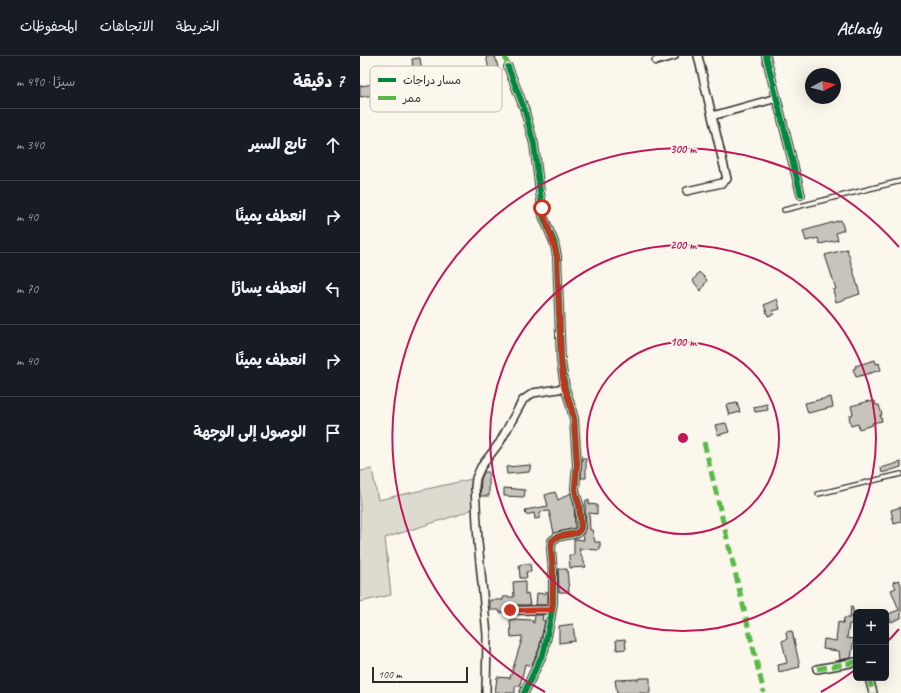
<!DOCTYPE html>
<html lang="ar">
<head>
<meta charset="utf-8">
<style>
  :root { --surface:#171b24; --page:#242831; --text:#f1f3f6; --muted:#9ea1a6; --line:#363941 }
  body { margin:0; font-family:Caveat,"Playpen Sans Arabic",sans-serif; background:var(--page); color:var(--text); direction:rtl }
  .controls { position:absolute; right:12px; bottom:12px; display:grid; overflow:hidden; border-radius:6px; box-shadow:0 4px 16px #0002 }
  .controls button { width:36px; height:36px; display:grid; place-items:center; padding:0; border:0; border-bottom:1px solid var(--line); background:var(--surface); color:var(--text); font:20px sans-serif }
  .compass { position:absolute; left:445px; top:12px; width:36px; height:36px; border-radius:50%; background:var(--surface); box-shadow:0 4px 16px #0002; rotate:83deg }
  .scale { position:absolute; left:12px; bottom:10px; width:96px; box-sizing:border-box; padding-left:4px; border:2px solid #2b2b2b; border-top:0; font-size:11px; line-height:14px; white-space:nowrap; color:#2b2b2b; -webkit-text-stroke:3px #fbf7ec; paint-order:stroke }
  .stop { position:absolute; width:12px; height:12px; margin:-9px; border:3px solid #c8321e; border-radius:50%; background:#fff }
  .stop.end { background:#c8321e; border-color:#fff; box-shadow:0 1px 4px #0008 }
  .list { margin:0; padding:0; list-style:none }
  h2 { display:flex; justify-content:space-between; align-items:center; height:52px; margin:0; padding:0 16px; font-size:17px }
  h2 small { font-size:13px; font-weight:400; color:var(--muted) }
  .list li { display:grid; grid-template-columns:26px 1fr auto; gap:12px; align-items:center; box-sizing:border-box; height:72px; padding:0 16px; border-top:1px solid var(--line) }
  .list b { display:block; font-size:15px; white-space:nowrap }
  .list em { font-size:13px; font-style:normal; color:var(--muted) }
  .icon { flex:none; width:22px; height:22px; fill:none; stroke:currentColor; stroke-width:2; stroke-linecap:round; stroke-linejoin:round }
  .map { position:relative; flex:none; width:541px; height:637px; overflow:hidden; direction:ltr }
  header { display:flex; align-items:center; gap:24px; box-sizing:border-box; height:56px; padding:0 20px; background:var(--surface); border-bottom:1px solid var(--line) }
  header strong { font-size:19px }
  nav { display:flex; gap:22px; margin-inline-start:auto; font-size:14px }
  main { display:flex }
  aside { flex:1; background:var(--surface) }
  .map>svg:first-child { display:block }
  .green { fill:#dddad0; stroke:#84827e }
  .building { fill:#c7c4bc; stroke:#2b2b2b }
  .lines { fill:none; stroke-linecap:round; stroke-linejoin:round }
  .lane-casing { stroke:#2b2b2b; stroke-width:6 }
  .street-casing { stroke:#2b2b2b; stroke-width:10 }
  .lane { stroke:#fbf7ec; stroke-width:3.5 }
  .street { stroke:#fbf7ec; stroke-width:7 }
  .quiet { stroke:#58b947; stroke-width:5; stroke-dasharray:10 5; stroke-linecap:butt }
  .cycleway-casing { stroke:#fbf7ec; stroke-width:8 }
  .cycleway { stroke:#00873e; stroke-width:6 }
  .route { stroke:#c8321e; stroke-width:5 }
  .ring { fill:none; stroke:#c2185b; stroke-width:2 }
  .key { fill:#fbf7ec; stroke:#bdbab2; stroke-width:1 }
  .key-label { font-size:11px; fill:#2b2b2b }
  .centre { fill:#c2185b; stroke:#fbf7ec; stroke-width:2 }
  .ring-label { font-size:12px; text-anchor:middle; font-weight:bold; fill:#c2185b; stroke:#fbf7ec; stroke-width:3.5; stroke-linejoin:round; paint-order:stroke }
</style>
</head>
<body>
<header>
<strong>Atlasly</strong>
<nav><a>الخريطة</a><a>الاتجاهات</a><a>المحفوظات</a></nav>
</header>
<main>
<div class="map">
<svg width="541" height="637" viewBox="0 0 541 637">
  <rect width="100%" height="100%" fill="#fbf7ec"/>
  <filter id="ink" filterUnits="userSpaceOnUse"><feTurbulence type="fractalNoise" baseFrequency=".025" numOctaves="2"/><feDisplacementMap in="SourceGraphic" scale="8" xChannelSelector="R" yChannelSelector="G"/><feConvolveMatrix kernelMatrix="1 2 1 2 8 2 1 2 1" color-interpolation-filters="sRGB"/></filter>
  <g filter="url(#ink)">
    <path class="green" d="M 12,413 L 18,444 L 116,422 L 116,451 L 104,457 L 25,482 L 31,539 L 0,546 L 0,415 Z"/>
    <path class="building" d="M 126,0 L 135,0 L 138,11 L 129,14 Z
      M 60,2 L 63,25 L 70,24 L 70,29 L 55,31 L 52,3 Z
      M 21,12 L 23,25 L 21,25 L 21,38 L 0,41 L 0,30 L 15,28 L 13,13 Z
      M 481,164 L 484,174 L 476,177 L 478,184 L 460,188 L 458,182 L 446,185 L 443,175 Z
      M 487,193 L 500,238 L 476,246 L 473,234 L 476,233 L 465,199 Z
      M 339,216 L 347,224 L 341,235 L 333,225 Z
      M 417,243 L 420,253 L 413,255 L 414,258 L 408,260 L 404,249 Z
      M 515,304 L 516,308 L 519,307 L 521,314 L 496,321 L 493,313 L 496,312 L 495,310 Z
      M 471,341 L 473,351 L 448,357 L 445,347 Z
      M 509,345 L 510,346 L 515,345 L 516,349 L 519,349 L 522,359 L 520,359 L 522,365 L 512,367 L 513,369 L 499,373 L 498,368 L 491,370 L 489,360 L 493,358 L 491,350 Z
      M 377,347 L 380,356 L 369,359 L 366,349 Z
      M 407,348 L 408,354 L 395,356 L 394,351 Z
      M 366,367 L 369,376 L 358,379 L 355,369 Z
      M 222,402 L 226,402 L 226,422 L 221,422 Z
      M 541,406 L 541,411 L 522,417 L 521,412 Z
      M 171,409 L 169,416 L 147,418 L 146,411 Z
      M 124,416 L 129,416 L 129,440 L 120,440 L 121,423 Z
      M 144,432 L 165,434 L 164,441 L 144,440 Z
      M 195,436 L 198,444 L 211,437 L 214,449 L 215,472 L 194,477 L 189,455 L 180,456 L 180,462 L 175,463 L 174,457 L 166,459 L 165,454 L 188,450 L 185,439 Z
      M 226,444 L 229,444 L 229,448 L 237,449 L 237,458 L 229,457 L 230,474 L 232,474 L 235,486 L 240,486 L 240,494 L 219,493 L 226,511 L 210,512 L 209,499 L 214,499 L 214,483 L 224,484 L 223,478 L 226,470 L 225,454 Z
      M 541,451 L 541,466 L 534,468 L 531,454 Z
      M 164,508 L 170,508 L 171,516 L 166,516 L 167,522 L 160,522 L 159,509 Z
      M 198,513 L 207,513 L 209,536 L 199,536 Z
      M 539,524 L 541,529 L 541,562 L 531,566 L 528,558 L 539,554 L 531,534 L 536,532 L 533,526 Z
      M 165,525 L 165,538 L 168,537 L 170,549 L 147,549 L 145,552 L 144,556 L 140,557 L 139,554 L 130,554 L 130,544 L 143,544 L 143,541 L 154,541 L 153,526 Z
      M 185,536 L 188,536 L 188,549 L 176,549 L 177,537 L 185,538 Z
      M 491,550 L 492,550 L 496,566 L 496,568 L 489,568 L 487,582 L 494,583 L 491,602 L 480,604 L 479,595 L 463,593 L 464,583 L 476,585 L 478,566 L 483,567 L 484,562 L 490,562 Z
      M 175,559 L 183,559 L 182,564 L 185,565 L 179,593 L 171,610 L 165,608 L 160,630 L 155,630 L 155,637 L 135,637 L 137,621 L 150,622 L 162,583 L 162,580 L 151,581 L 150,563 L 172,564 L 173,567 L 174,567 Z
      M 213,568 L 215,585 L 199,587 L 199,570 Z
      M 432,575 L 440,611 L 419,616 L 418,609 L 427,607 L 422,585 L 427,583 L 426,576 Z
      M 265,583 L 266,593 L 257,594 L 256,584 Z
      M 279,622 L 290,622 L 290,637 L 257,637 L 255,624 L 279,623 Z"/>
    <g class="lines">
      <g class="lane-casing">
        <path id="lane" d="M 424,154 L 541,125
          M 458,438 L 541,418"/>
      </g>
      <g class="street-casing">
        <path id="street" d="M 338,0 L 352,60 L 417,42
          M 406,0 L 441,139
          M 296,5 L 314,0
          M 148,11 L 164,52 L 174,88 L 183,160 L 194,186 L 197,200 L 201,305 L 205,332 L 209,344 L 214,363 L 217,409 L 215,433 L 216,439 L 219,448 L 221,470 L 220,474 L 217,477 L 197,481 L 192,485 L 191,492 L 193,517 L 193,547 L 191,560 L 184,595 L 164,637
          M 327,135 L 362,127 L 367,123 L 352,60
          M 149,554 C 164,555 178,553 192,554
          M 457,613 L 496,606
          M 509,622 L 513,637
          M 126,637 L 127,579 L 118,486 L 115,431 L 116,422 L 121,411 L 140,386 L 163,344 L 173,337 L 205,332"/>
      </g>
      <use href="#lane" class="lane"/>
      <use href="#street" class="street"/>
      <path class="quiet" d="M 145,0 L 148,11
        M 344,386 L 404,637
        M 457,613 L 496,606
        M 509,622 L 513,637"/>
      <g class="cycleway-casing">
        <path id="cycleway" d="M 406,0 L 441,139
          M 148,11 L 164,52 L 174,88 L 183,160 L 194,186 L 197,200 L 201,305 L 205,332 L 209,344 L 214,363 L 217,409 L 215,433 L 216,439 L 219,448 L 221,470 L 220,474 L 217,477 L 197,481 L 192,485 L 191,492 L 193,517 L 193,547 L 191,560 L 184,595 L 164,637"/>
      </g>
      <use href="#cycleway" class="cycleway"/>
    </g>
  </g>
  <g class="lines" filter="url(#ink)">
    <path class="route" d="M 150,554 C 164,555 178,553 192,554 L 193,517 L 191,492 L 192,485 L 197,481 L 216,477 L 220,474 L 221,470 L 219,448 L 216,439 L 215,433 L 217,409 L 214,363 L 209,344 L 204,332 L 201,305 L 197,200 L 182,152"/>
  </g>
  <g class="ring">
    <circle cx="323" cy="382" r="96"/>
    <circle cx="323" cy="382" r="193"/>
    <path d="M539 573A289 289 0 0 1 527 586M495 614A289 289 0 0 1 461 636M185 636A289 289 0 1 1 539 191"/>
  </g>
  <rect x="10" y="10" width="132" height="46" rx="6" class="key"/>
  <rect x="18" y="22" width="18" height="4" fill="#00873e"/>
  <rect x="18" y="40" width="18" height="4" fill="#58b947"/>
  <g class="key-label">
    <text x="43" y="28">مسار دراجات</text>
    <text x="43" y="46">ممر</text>
  </g>
  <circle cx="323" cy="382" r="6" class="centre"/>
  <g class="ring-label">
    <text x="323" y="97">300 m</text>
    <text x="323" y="193">200 m</text>
    <text x="323" y="290">100 m</text>
  </g>
</svg>
<div class="controls">
<button>+</button>
<button>−</button>
</div>
<svg class="compass" viewBox="-18 -18 36 36"><path d="M0-13l5 13h-10z" fill="#e53935"/><path d="M0 13l5-13h-10z" fill="#9ea1a6"/></svg>
<div class="scale">100 m</div>
<div class="stop" style="left:182px;top:152px"></div>
<div class="stop end" style="left:150px;top:554px"></div>
</div>
<aside>
<h2>7 دقيقة<small>سيرًا · 490 m</small></h2>
<ul class="list">
<li><svg class="icon" aria-label="ahead" viewBox="0 0 24 24"><path d="M12 20V5M6 11l6-6 6 6"/></svg><div><b>تابع السير</b></div><em>340 m</em></li>
<li><svg class="icon" aria-label="right" viewBox="0 0 24 24"><path d="M7 20v-9h11M14 6l5 5-5 5"/></svg><div><b>انعطف يمينًا</b></div><em>40 m</em></li>
<li><svg class="icon" aria-label="left" viewBox="0 0 24 24"><path d="M17 20v-9H6M10 6l-5 5 5 5"/></svg><div><b>انعطف يسارًا</b></div><em>70 m</em></li>
<li><svg class="icon" aria-label="right" viewBox="0 0 24 24"><path d="M7 20v-9h11M14 6l5 5-5 5"/></svg><div><b>انعطف يمينًا</b></div><em>40 m</em></li>
<li><svg class="icon" aria-label="arrive" viewBox="0 0 24 24"><path d="M6 21V4h12l-3 4 3 4H6"/></svg><div><b>الوصول إلى الوجهة</b></div></li>
</ul>
</aside>
</main>
</body>
</html>
